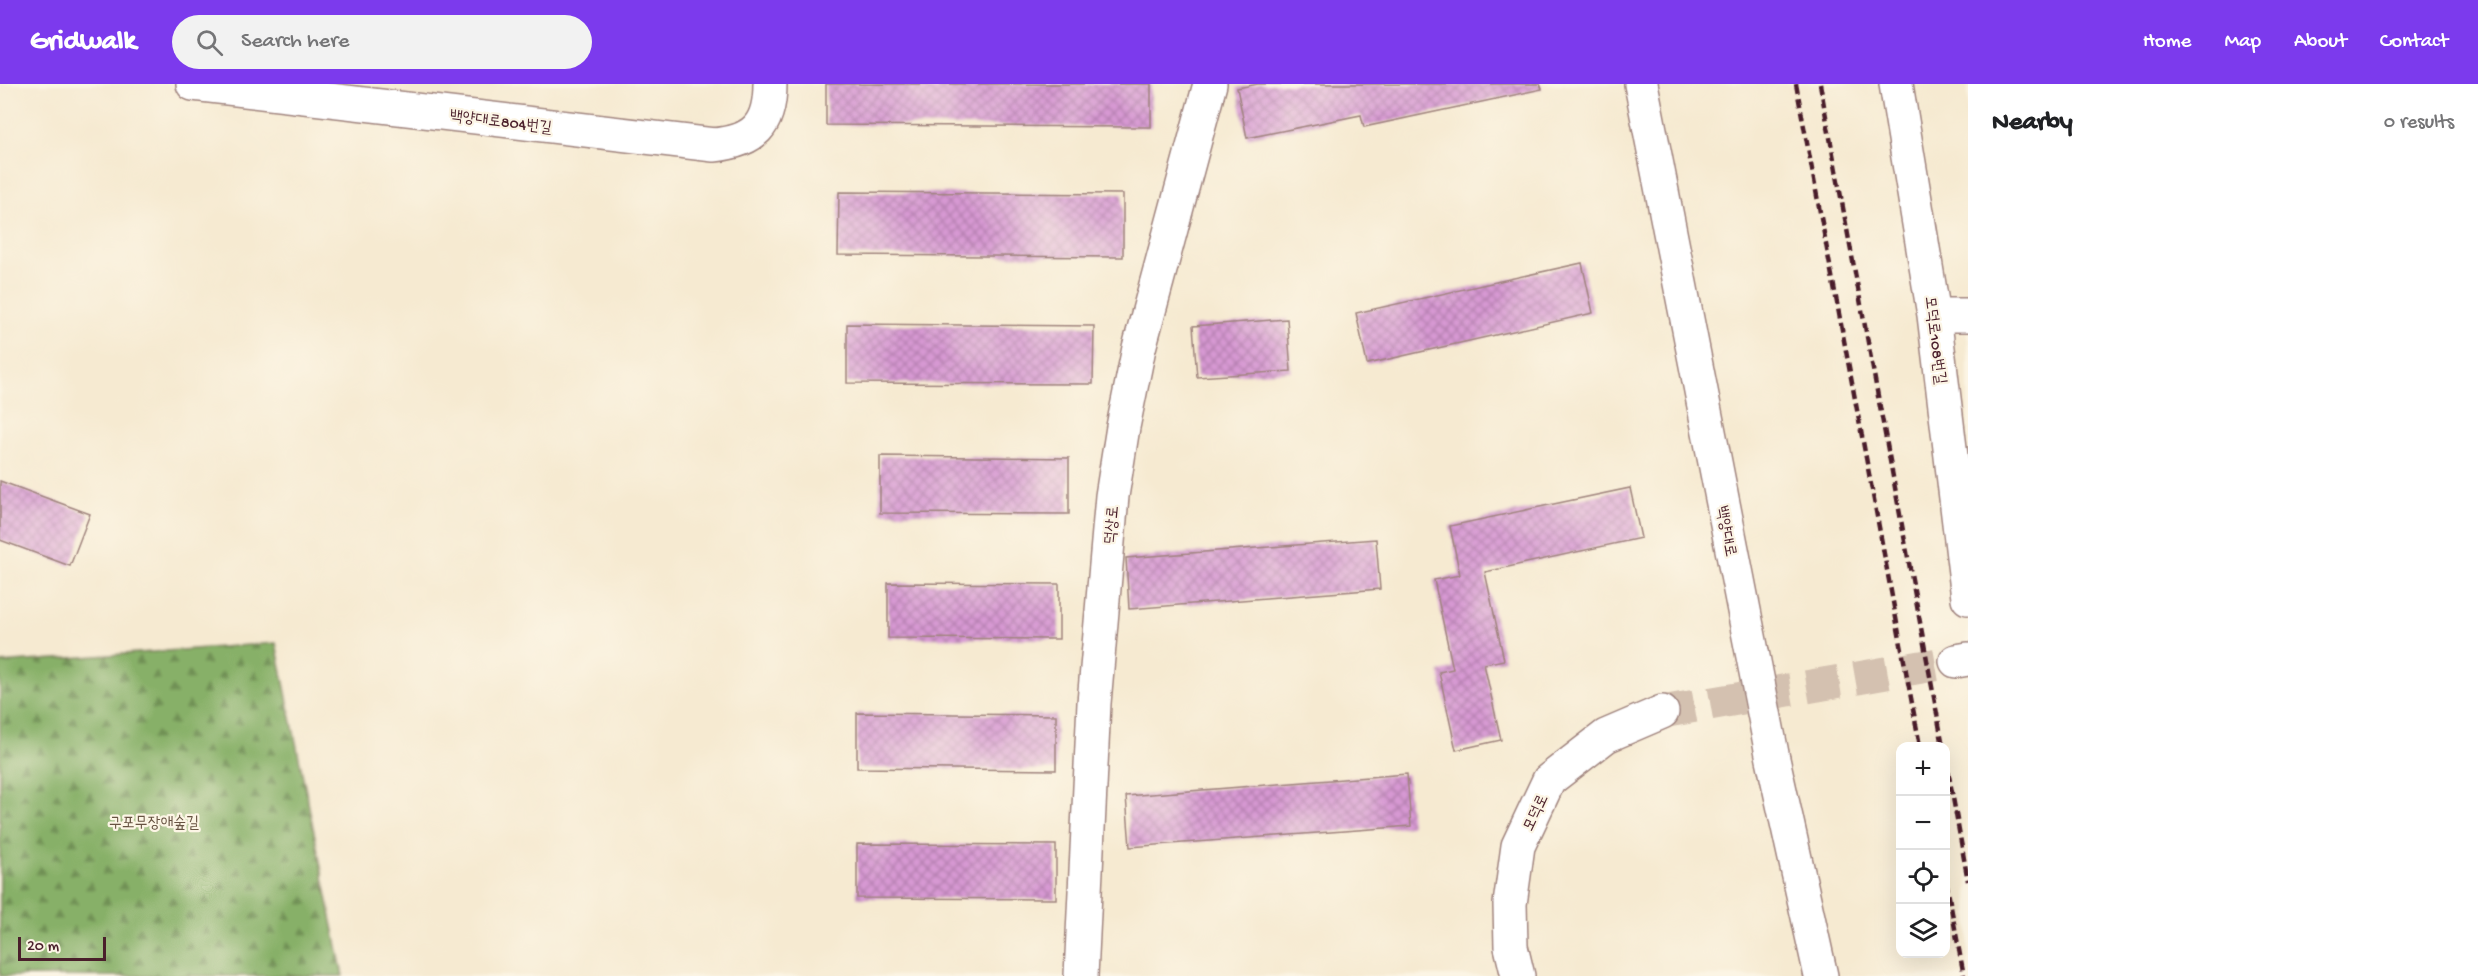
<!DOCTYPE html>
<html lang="en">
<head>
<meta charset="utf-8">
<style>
  :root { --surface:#fff; --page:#f2f2f2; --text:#202124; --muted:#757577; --line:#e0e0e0; --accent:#7c3aed }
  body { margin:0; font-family:"Gochi Hand","Poor Story",sans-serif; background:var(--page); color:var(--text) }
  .controls { position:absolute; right:18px; bottom:18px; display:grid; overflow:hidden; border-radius:12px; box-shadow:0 6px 24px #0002 }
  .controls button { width:54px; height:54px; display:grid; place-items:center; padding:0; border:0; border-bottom:2px solid var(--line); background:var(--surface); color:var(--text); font:30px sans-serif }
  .scale { position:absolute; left:18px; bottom:15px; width:88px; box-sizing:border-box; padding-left:6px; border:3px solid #4a1f2b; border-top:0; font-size:16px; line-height:21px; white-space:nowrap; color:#4a1f2b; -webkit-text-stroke:4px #fcf5e5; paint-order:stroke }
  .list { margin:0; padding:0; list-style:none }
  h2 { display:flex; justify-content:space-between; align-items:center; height:78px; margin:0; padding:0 24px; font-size:26px }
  h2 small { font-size:20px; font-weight:400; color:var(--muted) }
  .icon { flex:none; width:33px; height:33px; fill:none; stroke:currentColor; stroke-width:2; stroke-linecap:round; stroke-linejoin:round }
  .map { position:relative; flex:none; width:1968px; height:892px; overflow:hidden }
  header { display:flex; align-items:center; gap:36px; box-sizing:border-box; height:84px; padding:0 30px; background:var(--accent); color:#fff }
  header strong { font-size:28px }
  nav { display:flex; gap:33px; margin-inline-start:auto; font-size:21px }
  .search { width:420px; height:54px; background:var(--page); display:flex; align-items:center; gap:15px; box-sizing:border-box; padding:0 21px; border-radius:33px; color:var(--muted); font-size:22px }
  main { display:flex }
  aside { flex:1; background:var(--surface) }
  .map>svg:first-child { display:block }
  .forest { fill:url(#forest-firs); stroke:#686849; stroke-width:1.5 }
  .building { fill:url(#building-cross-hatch) }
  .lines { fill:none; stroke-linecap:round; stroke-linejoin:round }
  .secondary-tunnel { stroke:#d4c1b0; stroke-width:33; stroke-dasharray:33 16; stroke-linecap:butt }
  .street-casing { stroke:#a0847e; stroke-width:36 }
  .secondary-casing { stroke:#a0847e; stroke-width:36 }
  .street { stroke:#fff; stroke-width:33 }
  .secondary { stroke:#fff; stroke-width:33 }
  .rail { stroke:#4a1f2b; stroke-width:4.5; stroke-dasharray:9 4.5; stroke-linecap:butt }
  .labels { text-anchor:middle; stroke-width:4.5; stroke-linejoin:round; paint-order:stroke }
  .street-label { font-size:16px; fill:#4a1f2b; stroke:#fcf5e5 }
  .park-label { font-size:16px; fill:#675342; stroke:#fcf5e5 }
</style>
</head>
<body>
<header>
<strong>Gridwalk</strong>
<div class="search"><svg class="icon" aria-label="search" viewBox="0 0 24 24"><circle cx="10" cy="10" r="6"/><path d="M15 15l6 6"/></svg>Search here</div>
<nav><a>Home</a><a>Map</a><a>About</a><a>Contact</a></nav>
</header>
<main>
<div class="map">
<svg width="1968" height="892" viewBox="0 0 1968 892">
  <defs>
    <pattern id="forest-firs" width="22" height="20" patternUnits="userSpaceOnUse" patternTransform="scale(1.5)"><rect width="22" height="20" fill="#87b067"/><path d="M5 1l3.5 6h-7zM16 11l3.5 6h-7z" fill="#708f55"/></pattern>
    <pattern id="building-cross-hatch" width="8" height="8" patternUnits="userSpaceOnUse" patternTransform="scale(1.5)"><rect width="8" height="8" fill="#d799d3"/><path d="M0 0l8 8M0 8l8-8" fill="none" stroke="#b07cab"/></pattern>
  </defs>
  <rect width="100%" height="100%" fill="#fcf5e5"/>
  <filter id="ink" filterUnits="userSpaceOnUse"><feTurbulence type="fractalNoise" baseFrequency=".0167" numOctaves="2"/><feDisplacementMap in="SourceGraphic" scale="12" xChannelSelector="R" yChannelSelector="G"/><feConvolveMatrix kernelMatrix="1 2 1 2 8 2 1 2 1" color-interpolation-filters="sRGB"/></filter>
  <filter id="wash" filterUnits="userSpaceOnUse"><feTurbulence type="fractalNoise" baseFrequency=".008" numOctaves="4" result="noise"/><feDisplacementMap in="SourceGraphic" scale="24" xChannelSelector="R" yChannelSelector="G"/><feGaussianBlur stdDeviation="1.35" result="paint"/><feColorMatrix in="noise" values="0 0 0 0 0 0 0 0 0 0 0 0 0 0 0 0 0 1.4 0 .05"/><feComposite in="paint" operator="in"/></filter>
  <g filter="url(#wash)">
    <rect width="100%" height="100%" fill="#f6ead1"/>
    <path class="forest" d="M 276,559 L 343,892 L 0,892 L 0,579 Z"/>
    <g id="blocks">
      <path class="building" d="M 826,0 L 1151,0 L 1151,43 L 826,41 Z
        M 1258,0 L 1540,0 L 1542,5 L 1364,43 L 1361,31 L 1247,54 L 1237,4 Z
        M 839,108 L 1123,110 L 1123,173 L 838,171 Z
        M 1582,179 L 1593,229 L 1367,280 L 1356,229 Z
        M 1287,235 L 1291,287 L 1197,293 L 1193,242 Z
        M 847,240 L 1094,242 L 1093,300 L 847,299 Z
        M 880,372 L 1069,374 L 1069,430 L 880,429 Z
        M 0,397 L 90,430 L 70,482 L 0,456 Z
        M 1630,404 L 1641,454 L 1485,488 L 1504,576 L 1484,580 L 1501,656 L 1456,666 L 1439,588 L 1453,585 L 1434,496 L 1460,491 L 1450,442 Z
        M 1376,455 L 1380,505 L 1129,525 L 1126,474 Z
        M 888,499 L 1059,500 L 1059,555 L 888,554 Z
        M 857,629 L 1056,631 L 1056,686 L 857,684 Z
        M 1407,690 L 1411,742 L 1130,763 L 1126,712 Z
        M 857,760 L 1056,761 L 1056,815 L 857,814 Z"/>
    </g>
  </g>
  <g filter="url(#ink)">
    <use href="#blocks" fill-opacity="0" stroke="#a0847e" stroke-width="1.5"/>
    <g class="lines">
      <path class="secondary-tunnel" d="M 1662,628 L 1956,577"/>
      <g class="street-casing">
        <path id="street" d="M 193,0 L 714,61 C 754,57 770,42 770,0
          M 1896,0 L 1934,231 L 1968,514
          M 1934,231 L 1968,231"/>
      </g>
      <g class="secondary-casing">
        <path id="secondary" d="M 1641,0 L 1773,675 L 1821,892
          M 1956,577 L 1968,575
          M 1081,892 L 1094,619 L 1112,412 L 1123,343 L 1139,264 L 1210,0
          M 1518,892 L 1511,863 L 1510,820 L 1518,762 L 1549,696 L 1606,652 L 1662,628"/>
      </g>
      <use href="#street" class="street"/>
      <use href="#secondary" class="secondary"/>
      <path class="rail" d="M 1796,0 L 1920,662
        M 1820,0 L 1943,662
        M 1946,675 L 1968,797
        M 1946,797 L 1964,892"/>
    </g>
  </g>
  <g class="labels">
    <g class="street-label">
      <text transform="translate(501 36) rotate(7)" y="6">백양대로804번길</text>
      <text transform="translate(1937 256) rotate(83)" y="6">모덕로108번길</text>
      <text transform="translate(1110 441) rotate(-85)" y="6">덕상로</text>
      <text transform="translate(1728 447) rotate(79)" y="6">백양대로</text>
      <text transform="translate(1534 728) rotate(-65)" y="6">모덕로</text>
    </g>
    <g class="park-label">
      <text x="154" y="743">구포무장애숲길</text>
    </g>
  </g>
</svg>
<div class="controls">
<button>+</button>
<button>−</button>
<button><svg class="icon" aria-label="locate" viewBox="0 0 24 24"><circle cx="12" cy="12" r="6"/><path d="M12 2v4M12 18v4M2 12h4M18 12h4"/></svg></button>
<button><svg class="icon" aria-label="layers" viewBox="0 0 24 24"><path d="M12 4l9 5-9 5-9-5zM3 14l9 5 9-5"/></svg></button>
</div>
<div class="scale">20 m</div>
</div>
<aside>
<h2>Nearby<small>0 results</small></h2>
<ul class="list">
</ul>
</aside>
</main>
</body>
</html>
